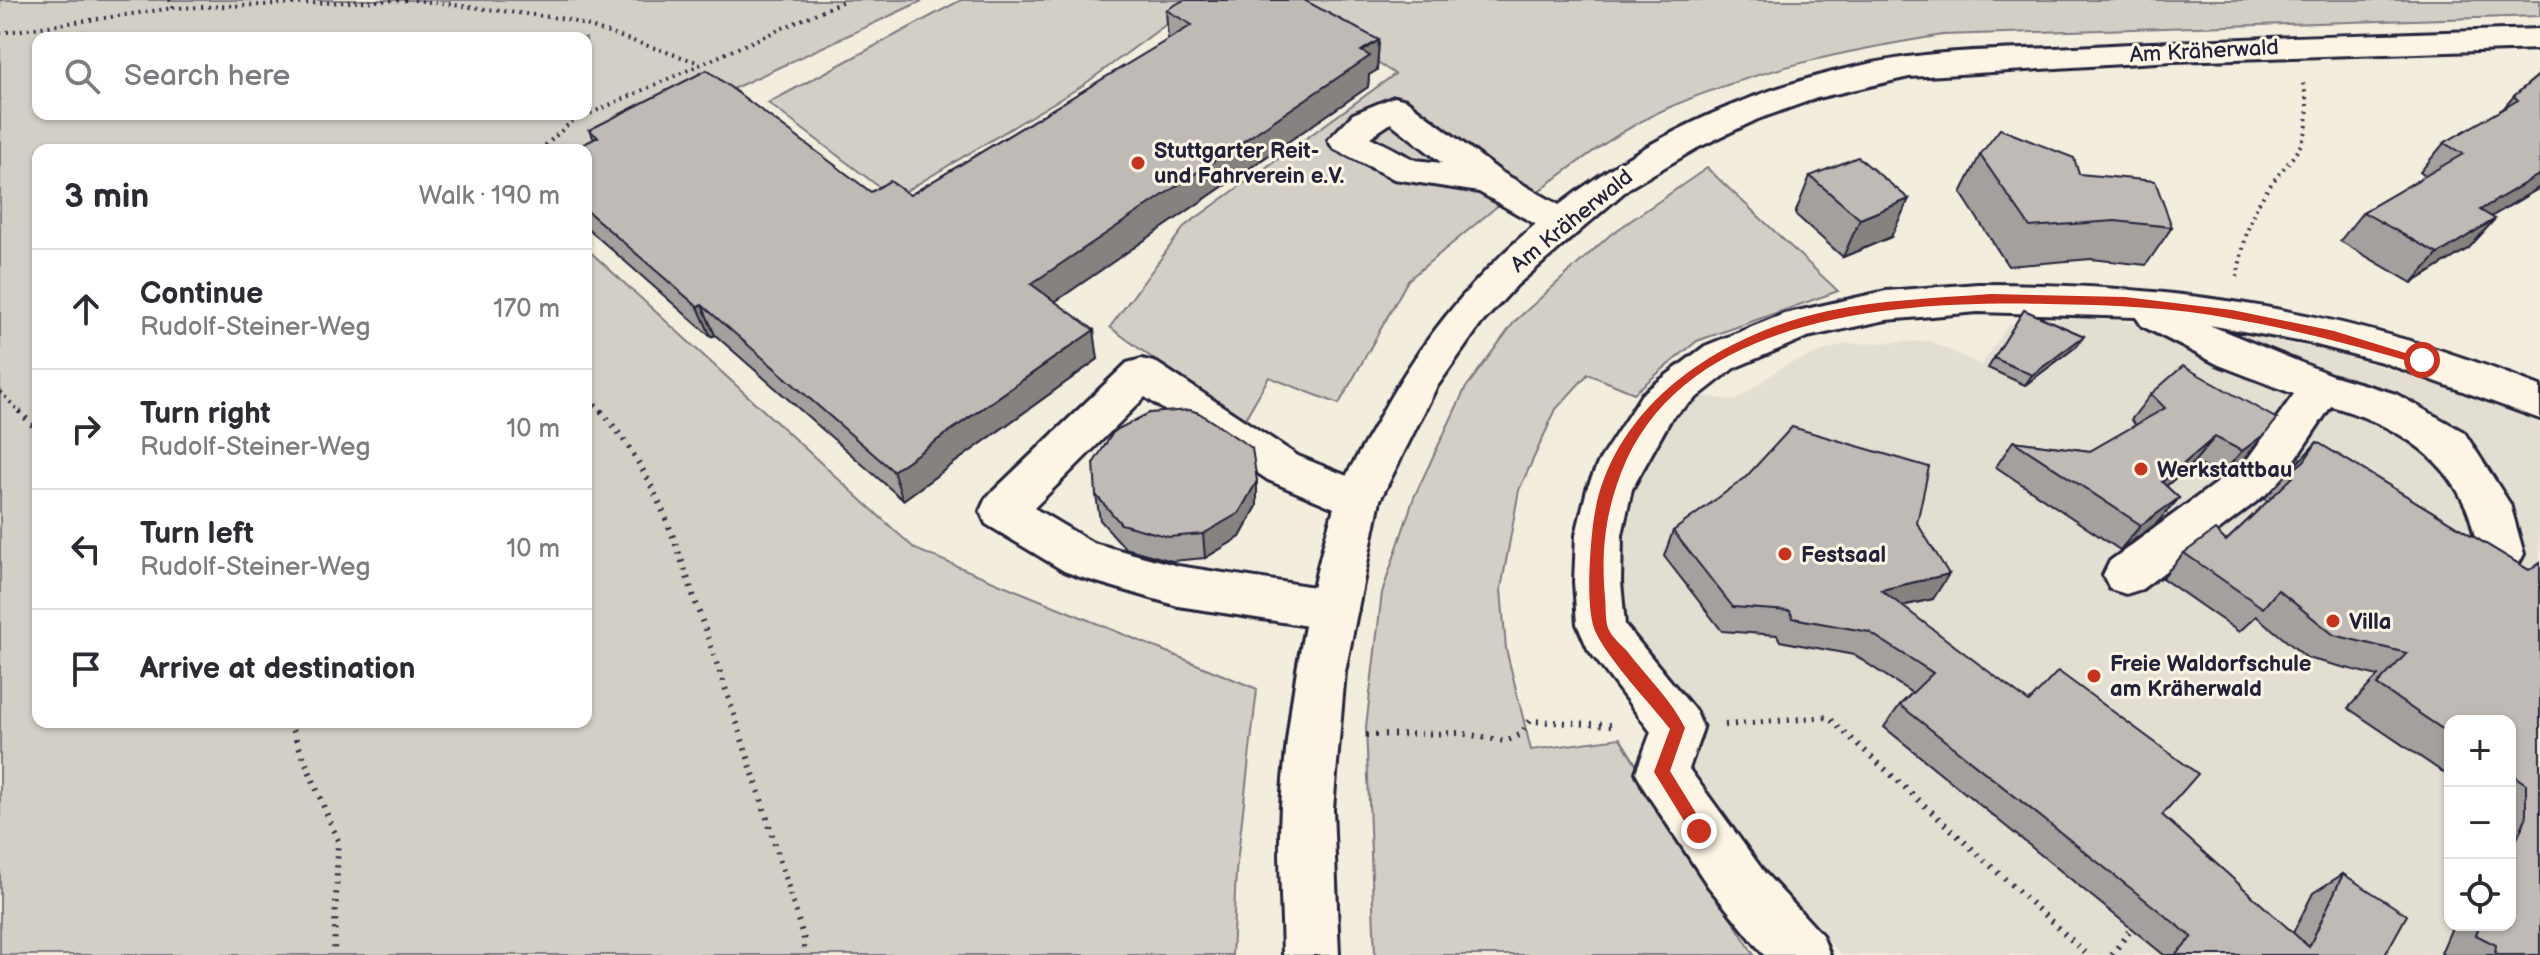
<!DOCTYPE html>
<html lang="en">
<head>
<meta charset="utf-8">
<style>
  :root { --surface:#fff; --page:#f2f2f3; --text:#2b2b33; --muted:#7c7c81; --line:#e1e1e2 }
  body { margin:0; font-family:"Balsamiq Sans",sans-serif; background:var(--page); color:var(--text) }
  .controls { position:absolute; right:24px; bottom:24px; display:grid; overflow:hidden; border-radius:16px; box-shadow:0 2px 6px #0004 }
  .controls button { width:72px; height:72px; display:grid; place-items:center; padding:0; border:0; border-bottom:2px solid var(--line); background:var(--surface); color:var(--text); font:40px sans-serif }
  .stop { position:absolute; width:24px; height:24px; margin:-18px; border:6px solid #c8321e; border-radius:50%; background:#fff }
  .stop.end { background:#c8321e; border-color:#fff; box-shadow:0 2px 8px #0008 }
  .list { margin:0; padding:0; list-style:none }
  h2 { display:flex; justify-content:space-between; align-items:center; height:104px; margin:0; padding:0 32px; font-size:34px }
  h2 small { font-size:26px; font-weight:400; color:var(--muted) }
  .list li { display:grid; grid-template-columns:52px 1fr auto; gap:24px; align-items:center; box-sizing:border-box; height:120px; padding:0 32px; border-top:2px solid var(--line) }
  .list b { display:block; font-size:30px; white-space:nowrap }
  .list p { margin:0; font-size:26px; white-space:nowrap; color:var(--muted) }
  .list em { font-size:26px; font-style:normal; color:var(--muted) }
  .icon { flex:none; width:44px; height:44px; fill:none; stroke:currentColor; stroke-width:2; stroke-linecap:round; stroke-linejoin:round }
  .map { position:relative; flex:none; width:2540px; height:955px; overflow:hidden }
  .search { position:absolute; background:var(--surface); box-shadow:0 2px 6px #0004; left:32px; top:32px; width:560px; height:88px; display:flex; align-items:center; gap:20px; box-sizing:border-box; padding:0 28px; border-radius:16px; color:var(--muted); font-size:30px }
  .panel { position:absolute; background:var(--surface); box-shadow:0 2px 6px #0004; left:32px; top:144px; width:560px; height:584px; border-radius:16px }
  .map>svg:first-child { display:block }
  .built { fill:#e3ded2; fill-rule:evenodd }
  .green { fill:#d4cfc6; stroke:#7b7880; stroke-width:2; fill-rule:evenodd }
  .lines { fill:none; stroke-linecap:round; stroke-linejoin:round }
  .minor-casing { stroke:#22223b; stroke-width:6 }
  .major-casing { stroke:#22223b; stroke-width:6 }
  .path-far1 { stroke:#22223b; stroke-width:4; stroke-dasharray:2 5; stroke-linecap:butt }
  .path { stroke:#22223b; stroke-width:6; stroke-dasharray:2 7; stroke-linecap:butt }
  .minor { fill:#fcf5e5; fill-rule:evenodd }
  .major { fill:#fcf5e5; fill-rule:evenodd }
  .wall { fill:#a4a09d; stroke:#22223b; stroke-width:2 }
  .shaded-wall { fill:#86827f; stroke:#22223b; stroke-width:2 }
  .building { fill:#bfbab6; stroke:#22223b; stroke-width:2 }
  .route { fill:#c8321e }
  .poi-dot { fill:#c8321e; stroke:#fcf5e5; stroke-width:3 }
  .labels { text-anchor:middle; stroke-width:6; stroke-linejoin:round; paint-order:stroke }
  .street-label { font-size:22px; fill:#22223b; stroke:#fcf5e5 }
  .poi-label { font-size:22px; font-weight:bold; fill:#22223b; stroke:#fcf5e5; text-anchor:start }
</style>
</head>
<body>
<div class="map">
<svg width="2540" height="955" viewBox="0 0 2540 955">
  <rect width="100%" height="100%" fill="#f3edde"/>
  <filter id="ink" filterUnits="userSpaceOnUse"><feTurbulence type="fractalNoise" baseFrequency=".0125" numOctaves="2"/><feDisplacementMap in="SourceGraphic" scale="16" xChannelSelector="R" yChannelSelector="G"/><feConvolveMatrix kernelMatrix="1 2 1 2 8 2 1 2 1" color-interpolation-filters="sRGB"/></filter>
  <g filter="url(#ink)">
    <path class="built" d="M 2078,317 L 2214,330 L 2332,352 L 2490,400 L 2540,423 L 2540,955 L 1842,955 L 1794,907 L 1723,819 L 1685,762 L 1628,630 L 1620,571 L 1625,512 L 1645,458 L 1672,416 L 1699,395 L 1735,401 L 1785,365 L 1845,344 L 1930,341 L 1981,365 L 2009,325 ZM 2450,721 L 2510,721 L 2510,925 L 2450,925 Z"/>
    <path class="green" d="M 0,0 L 924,0 L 586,157 L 586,150 L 38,150 L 38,722 L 586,722 L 586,248 L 915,549 L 1257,689 L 1236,872 L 1232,955 L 0,955 ZM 38,38 L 586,38 L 586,114 L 38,114 Z
      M 961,0 L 1191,0 L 1187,9 L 1082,86 L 894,198 L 768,103 Z
      M 1276,0 L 2540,0 L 2540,16 L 1943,35 C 1849,50 1757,69 1670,107 C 1622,128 1578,162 1536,193 L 1518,189 L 1408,280 L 1339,404 L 1269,377 L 1242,424 L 1110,327 L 1185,226 L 1395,74 Z
      M 1707,168 L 1838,291 L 1697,341 L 1634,393 L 1588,374 L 1556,409 L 1519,490 L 1501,589 L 1506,649 L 1531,750 L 1620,738 L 1754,955 L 1375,955 L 1366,727 L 1382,593 L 1414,497 L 1465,389 L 1515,321 L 1610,235 Z"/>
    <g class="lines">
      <g class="minor-casing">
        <path id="minor" d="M 1394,97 L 1406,100 L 1501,172 L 1575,214 L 1581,223 L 1575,232 L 1562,236 L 1549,232 L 1479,192 L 1394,179 L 1333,148 L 1328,140 L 1353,114 ZM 1391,123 L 1442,163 L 1415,160 L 1370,137 Z
          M 1978,284 C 2180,284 2352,311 2540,386 L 2540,419 L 2382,362 L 2309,343 L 2209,325 L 2331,375 L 2396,394 L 2464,432 L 2510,504 L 2524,554 L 2517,567 L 2501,573 L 2485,567 C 2475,548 2475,527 2466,507 C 2441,450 2388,423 2331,406 L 2278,485 L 2142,589 L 2126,594 L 2110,589 L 2103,575 L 2110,561 L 2246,461 L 2294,394 L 2219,365 L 2142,326 L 2136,317 L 1978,312 L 1886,320 L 1807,337 L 1734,368 L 1672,417 L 1632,489 L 1622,535 L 1621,582 L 1625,625 L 1696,712 L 1703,728 L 1689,769 L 1764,872 L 1822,935 L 1830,955 L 1764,955 L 1708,886 L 1644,789 L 1636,772 L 1651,732 L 1588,649 L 1577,624 L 1574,582 L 1576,535 L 1587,489 L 1599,461 L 1642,394 L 1705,346 L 1784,314 L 1886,291 Z
          M 1142,359 L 1157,363 L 1298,456 L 1374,487 L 1380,500 L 1374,513 L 1358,518 L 1268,480 L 1145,397 L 1034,508 L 1093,543 L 1178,566 L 1334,590 L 1351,596 L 1358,610 L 1351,624 L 1334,630 L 1178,606 L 1080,577 L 1064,571 L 986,524 L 980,511 L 986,498 L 1127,363 Z"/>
      </g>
      <g class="major-casing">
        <path id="major" d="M 2540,29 L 2540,49 L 2173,61 L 1909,77 L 1817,98 L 1758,119 L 1697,148 L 1629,188 L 1517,285 L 1481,324 L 1436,388 L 1380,500 L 1345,672 L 1333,809 L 1339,955 L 1283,955 C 1282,906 1278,855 1281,806 C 1288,706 1306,601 1335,504 C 1343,476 1363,448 1377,422 C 1480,222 1688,89 1908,57 C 1963,49 2020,50 2075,47 C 2230,38 2385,34 2540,29 Z"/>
      </g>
      <path class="path-far1" d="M 169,0 L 173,8
        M 414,0 L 566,19 L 700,63
        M 0,33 L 173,8 L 408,0
        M 540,150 L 571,122 L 846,0
        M 2237,277 C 2242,253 2246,227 2258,205 C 2286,153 2320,152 2303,83
        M 0,392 L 21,413
        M 586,394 L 603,413"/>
      <path class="path" d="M 19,411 L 38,431
        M 601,411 C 656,473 675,542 701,618 C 739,724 771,832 804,939 L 804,955
        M 289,722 L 338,841 L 334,955
        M 1725,725 L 1828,717 L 2088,955
        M 1366,735 L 1459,733 L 1505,741 L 1520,735 L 1530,721 L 1611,725
        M 2112,955 L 2135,923"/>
      <use href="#minor" class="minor"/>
      <use href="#major" class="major"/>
    </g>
    <path class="wall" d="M 1166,10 L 1379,40 L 1377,70 L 1369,75 L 1368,87 L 1055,301 L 1098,359 L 903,500 L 715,335 L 711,337 L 586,227 L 586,150 L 594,139 L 589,130 L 871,192 L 910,195 L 1168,40 Z
      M 2540,74 L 2540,188 L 2491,217 L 2469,248 L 2412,283 L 2340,241 L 2363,212 L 2425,176 L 2420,172 L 2444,143 L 2503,109 L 2514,96 Z
      M 1980,155 L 2079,174 L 2172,227 L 2146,265 L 2091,259 L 2008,266 L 1961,193 Z
      M 1810,176 L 1891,237 L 1843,257 L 1795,214 Z
      M 2024,310 L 2084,336 L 2077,346 L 2025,385 L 1988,368 Z
      M 2151,394 L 2277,419 L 2244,459 L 2220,476 L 2194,462 L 2166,486 L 2179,498 L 2157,523 L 2120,550 L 1996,467 L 2013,441 L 2090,451 L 2136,425 L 2131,420 Z
      M 2317,442 L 2529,570 L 2540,955 L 2445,955 L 2441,953 L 2453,925 L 2510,925 L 2510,721 L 2450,721 L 2450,777 L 2348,708 L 2378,676 L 2307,658 L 2256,616 L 2239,632 L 2162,578 L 2184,553 L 2226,541 L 2268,501 L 2264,499 Z
      M 1257,481 L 1257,506 L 1240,537 L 1205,558 L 1172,561 L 1125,548 L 1100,520 L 1096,495 Z
      M 1917,523 L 1933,599 L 1902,606 L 2162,815 L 2293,933 L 2313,893 L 2343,874 L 2385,955 L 2164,955 L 1884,727 L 1900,705 L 1912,693 L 1854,655 L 1780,641 L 1777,635 L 1722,631 L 1664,556 L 1673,531 Z"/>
    <path class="shaded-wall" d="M 1379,40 L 1377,70 L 1369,75 L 1368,87 L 1037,314 L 1031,284 Z
      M 2540,174 L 2540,187 L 2454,239 L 2480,210 Z
      M 1909,199 L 1891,237 L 1843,257 L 1860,219 Z
      M 2495,219 L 2469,248 L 2412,283 L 2438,254 Z
      M 702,305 L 715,335 L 711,337 L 698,307 Z
      M 1094,330 L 1098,359 L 903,500 L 893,471 Z
      M 2084,336 L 2077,346 L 2025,385 L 2032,375 Z
      M 2266,433 L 2244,459 L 2220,476 L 2242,451 Z
      M 2215,437 L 2194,462 L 2141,508 L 2162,482 Z
      M 1257,481 L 1257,506 L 1240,537 L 1205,558 L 1203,534 Z
      M 2179,498 L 2157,523 L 2120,550 L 2141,525 Z
      M 1949,574 L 1933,599 L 1865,614 L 1881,590 Z"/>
    <path class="building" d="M 1184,0 L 1304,0 L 1379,40 L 1361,51 L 1370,56 L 1031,284 L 1094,330 L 893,471 L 702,305 L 698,307 L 586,210 L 586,150 L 572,150 L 598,137 L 589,130 L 707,70 L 871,192 L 890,181 L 910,195 L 1192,25 L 1166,10 Z
      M 2540,74 L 2540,174 L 2480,210 L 2495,219 L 2438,254 L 2363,212 L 2463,154 L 2444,143 L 2518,100 L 2514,96 Z
      M 2000,129 L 2074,158 L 2079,174 L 2155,181 L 2172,227 L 2115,221 L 2030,227 L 1980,155 Z
      M 1858,157 L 1909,199 L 1860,219 L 1810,176 Z
      M 2024,310 L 2084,336 L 2032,375 L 1994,358 Z
      M 2183,366 L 2277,419 L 2266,433 L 2242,451 L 2215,437 L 2162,482 L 2179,498 L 2141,525 L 2013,441 L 2090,451 L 2165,408 L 2151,394 Z
      M 1190,410 L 1199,413 L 1252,448 L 1257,481 L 1239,513 L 1203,534 L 1169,537 L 1121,524 L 1096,495 L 1094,462 L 1114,431 L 1149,413 Z
      M 1792,427 L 1929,467 L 1917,523 L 1949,574 L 1881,590 L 2029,702 L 2058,671 L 2198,774 L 2162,815 L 2309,947 L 2343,874 L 2407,915 L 2385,955 L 2175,955 L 2192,937 L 1900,705 L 1933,673 L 1869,632 L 1793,618 L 1790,611 L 1733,607 L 1673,531 L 1745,478 Z
      M 2317,442 L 2529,570 L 2540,562 L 2540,955 L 2495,955 L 2496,945 L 2476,935 L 2480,925 L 2510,925 L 2510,855 L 2526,818 L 2526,784 L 2510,773 L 2510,721 L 2450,721 L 2450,734 L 2377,685 L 2407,653 L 2334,635 L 2278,590 L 2263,608 L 2184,553 L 2215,530 L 2226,541 L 2293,477 L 2288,474 L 2304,461 Z"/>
  </g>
  <path class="route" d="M 1991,294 L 2125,297 L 2232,310 L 2334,331 L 2428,360 L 2422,365 C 2360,347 2298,330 2234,319 C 2173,307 2110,305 2048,304 C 1902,301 1683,312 1621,473 C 1605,515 1601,553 1605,597 C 1606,606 1605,619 1608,628 C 1611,636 1621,645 1627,651 C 1646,676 1672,701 1685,728 L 1670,771 L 1707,831 L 1699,839 L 1694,837 L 1654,772 L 1670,729 C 1649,702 1611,663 1596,633 C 1585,612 1590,550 1593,525 C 1607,407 1720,334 1828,311 C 1881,300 1936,298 1991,294 Z"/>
  <g class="poi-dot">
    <circle cx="1138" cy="163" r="8"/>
    <circle cx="2141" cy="469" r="8"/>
    <circle cx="1785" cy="554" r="8"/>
    <circle cx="2333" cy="621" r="8"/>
    <circle cx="2094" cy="676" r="8"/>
  </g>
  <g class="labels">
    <g class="street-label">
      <text transform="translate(2204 50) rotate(-3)" y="8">Am Kräherwald</text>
      <text transform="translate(1571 220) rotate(-39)" y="8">Am Kräherwald</text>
    </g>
    <g class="poi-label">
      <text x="1154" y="158">Stuttgarter Reit-<tspan x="1154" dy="25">und Fahrverein e.V.</tspan></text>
      <text x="2157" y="477">Werkstattbau</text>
      <text x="1801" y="562">Festsaal</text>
      <text x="2349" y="629">Villa</text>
      <text x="2110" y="671">Freie Waldorfschule<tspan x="2110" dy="25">am Kräherwald</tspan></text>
    </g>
  </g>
</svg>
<div class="controls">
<button>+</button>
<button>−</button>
<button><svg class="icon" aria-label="locate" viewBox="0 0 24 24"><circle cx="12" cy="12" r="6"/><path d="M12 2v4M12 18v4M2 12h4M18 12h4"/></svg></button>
</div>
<div class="stop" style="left:2422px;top:360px"></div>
<div class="stop end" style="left:1699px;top:831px"></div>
<div class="search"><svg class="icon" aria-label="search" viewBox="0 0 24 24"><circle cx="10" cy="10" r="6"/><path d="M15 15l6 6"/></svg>Search here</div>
<section class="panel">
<h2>3 min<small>Walk · 190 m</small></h2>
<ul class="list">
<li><svg class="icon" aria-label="ahead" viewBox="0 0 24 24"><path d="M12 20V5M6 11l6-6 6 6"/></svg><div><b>Continue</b><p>Rudolf-Steiner-Weg</p></div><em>170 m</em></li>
<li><svg class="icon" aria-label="right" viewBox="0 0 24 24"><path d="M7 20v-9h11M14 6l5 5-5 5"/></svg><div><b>Turn right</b><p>Rudolf-Steiner-Weg</p></div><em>10 m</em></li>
<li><svg class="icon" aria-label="left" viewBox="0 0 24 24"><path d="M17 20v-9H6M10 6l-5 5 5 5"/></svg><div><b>Turn left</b><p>Rudolf-Steiner-Weg</p></div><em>10 m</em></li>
<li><svg class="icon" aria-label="arrive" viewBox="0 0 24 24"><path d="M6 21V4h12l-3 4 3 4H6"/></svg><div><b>Arrive at destination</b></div></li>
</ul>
</section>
</div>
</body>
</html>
